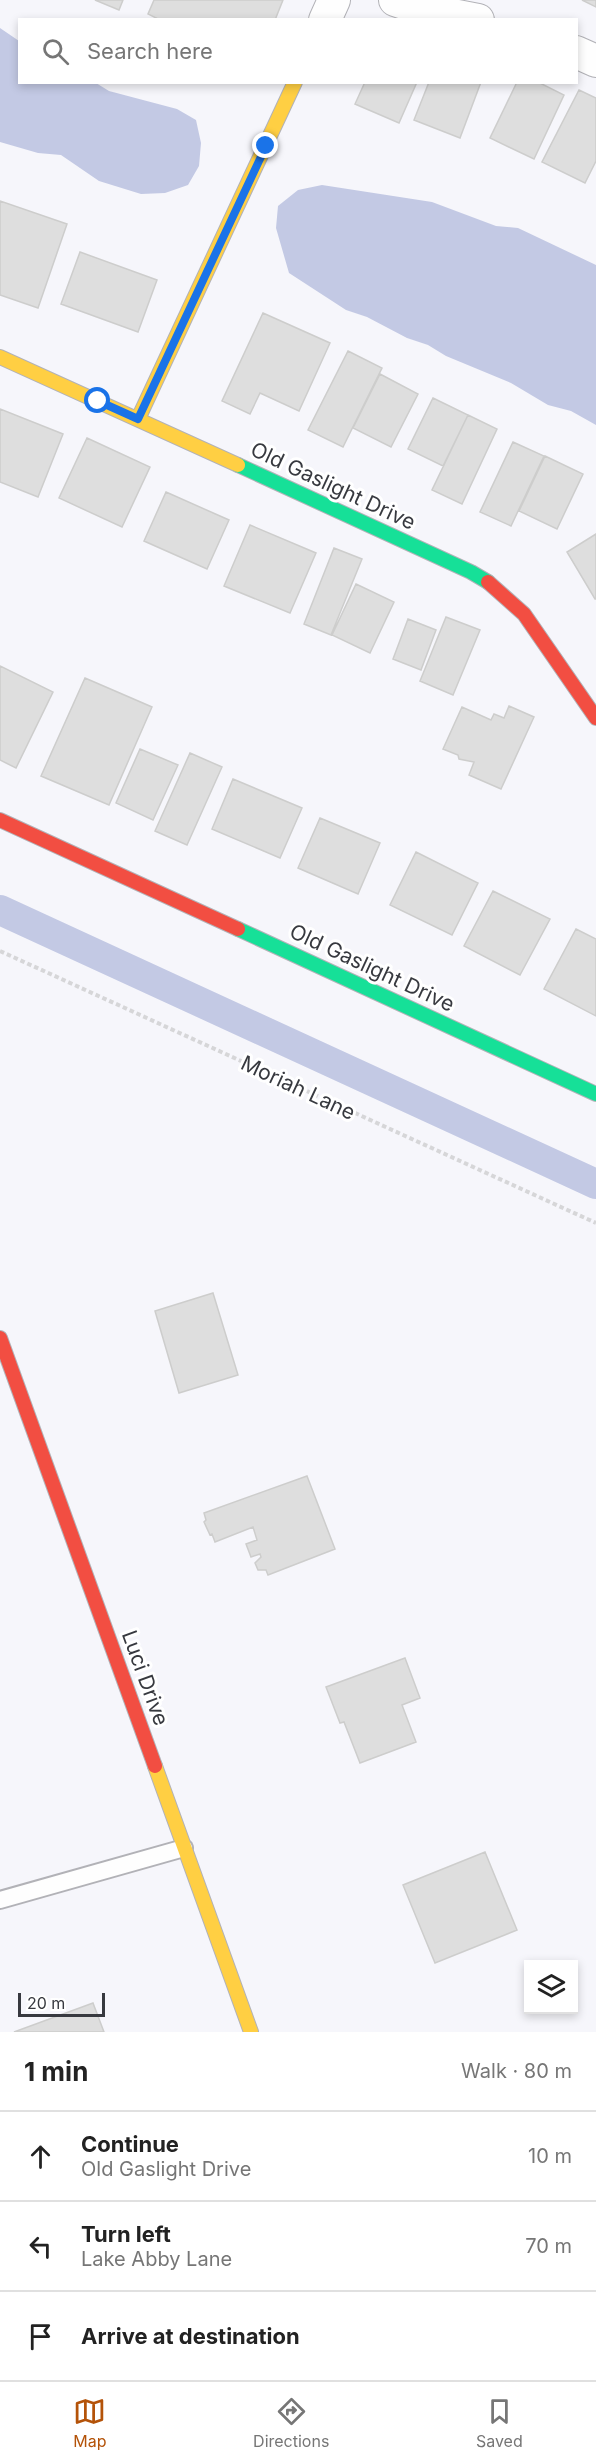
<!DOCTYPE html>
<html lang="en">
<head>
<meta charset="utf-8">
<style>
  :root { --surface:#fff; --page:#f2f2f2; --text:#222; --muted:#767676; --line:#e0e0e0; --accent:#b45309 }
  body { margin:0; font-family:Inter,sans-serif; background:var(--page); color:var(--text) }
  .controls { position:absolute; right:18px; bottom:18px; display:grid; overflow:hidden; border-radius:0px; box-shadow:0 3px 9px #0003 }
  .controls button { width:54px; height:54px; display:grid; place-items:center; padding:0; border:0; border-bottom:2px solid var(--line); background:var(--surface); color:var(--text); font:30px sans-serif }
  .scale { position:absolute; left:18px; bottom:15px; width:87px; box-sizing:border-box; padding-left:6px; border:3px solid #37393f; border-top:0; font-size:16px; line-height:21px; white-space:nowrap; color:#37393f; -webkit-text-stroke:4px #fff; paint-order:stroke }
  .stop { position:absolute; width:18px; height:18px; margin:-14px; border:4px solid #1a73e8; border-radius:50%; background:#fff }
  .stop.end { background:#1a73e8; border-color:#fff; box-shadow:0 2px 6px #0008 }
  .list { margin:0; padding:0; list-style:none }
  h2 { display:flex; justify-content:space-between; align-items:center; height:78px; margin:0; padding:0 24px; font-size:26px }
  h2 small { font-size:20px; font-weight:400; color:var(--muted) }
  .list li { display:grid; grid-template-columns:39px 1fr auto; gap:18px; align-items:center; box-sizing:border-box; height:90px; padding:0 24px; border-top:2px solid var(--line) }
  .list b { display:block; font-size:22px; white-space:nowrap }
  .list p { margin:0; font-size:20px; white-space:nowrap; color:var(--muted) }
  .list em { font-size:20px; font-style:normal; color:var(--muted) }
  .icon { flex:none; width:33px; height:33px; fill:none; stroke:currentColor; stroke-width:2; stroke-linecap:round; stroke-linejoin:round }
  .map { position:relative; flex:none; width:596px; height:2032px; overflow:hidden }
  .search { position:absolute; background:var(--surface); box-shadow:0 3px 9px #0003; left:18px; right:18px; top:18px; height:66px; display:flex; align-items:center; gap:15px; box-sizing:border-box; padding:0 21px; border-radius:0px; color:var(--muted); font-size:22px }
  .sheet { height:348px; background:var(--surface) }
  nav { display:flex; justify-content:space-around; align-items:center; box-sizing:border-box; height:84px; border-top:2px solid var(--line); background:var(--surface); font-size:16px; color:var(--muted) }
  nav a { display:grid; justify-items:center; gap:3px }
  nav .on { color:var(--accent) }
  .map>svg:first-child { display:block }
  .water { fill:#c3c9e4 }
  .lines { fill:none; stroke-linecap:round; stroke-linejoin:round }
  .canal { stroke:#c3c9e4; stroke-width:30 }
  .building { fill:#dedede; stroke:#cdcdcc; stroke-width:1.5 }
  .lane-casing { stroke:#b2b2b7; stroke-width:20 }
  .street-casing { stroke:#b2b2b7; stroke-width:34 }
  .fast-casing { stroke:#b2b2b7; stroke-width:16 }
  .slow-casing { stroke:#b2b2b7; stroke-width:16 }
  .jam-casing { stroke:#b2b2b7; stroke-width:16 }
  .path { stroke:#d6d6d8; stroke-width:4; stroke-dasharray:4.5 3; stroke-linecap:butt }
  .lane { stroke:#fefefe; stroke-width:16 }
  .street { stroke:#fefefe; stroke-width:32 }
  .fast { stroke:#16e098; stroke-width:14 }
  .slow { stroke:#ffcf43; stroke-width:14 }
  .jam { stroke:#f24e42; stroke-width:14 }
  .route { stroke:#1a73e8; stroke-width:8 }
  .labels { text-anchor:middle; stroke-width:6; stroke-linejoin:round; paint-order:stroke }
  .street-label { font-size:21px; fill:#37393f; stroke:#fff }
</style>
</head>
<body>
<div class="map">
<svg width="596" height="2032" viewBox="0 0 596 2032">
  <rect width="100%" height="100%" fill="#f6f6fb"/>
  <path class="water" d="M 0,28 L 19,41 L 20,82 L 96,83 L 109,91 L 177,109 L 196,120 L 201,143 L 199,166 L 188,185 L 165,193 L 141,194 L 99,181 L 61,155 L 38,153 L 0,142 Z
    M 322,185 L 432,202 L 496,226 L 518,228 L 596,265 L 596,425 L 571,411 L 548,405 L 511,383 L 446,356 L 428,345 L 407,338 L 367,317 L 346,310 L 289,273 L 276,228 L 278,206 L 298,190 Z"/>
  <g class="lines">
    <path class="canal" d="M 0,910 L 596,1184"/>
  </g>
  <path class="building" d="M 95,0 L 123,0 L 119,10 Z
    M 154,0 L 283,0 L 275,20 L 160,20 L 148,14 Z
    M 582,0 L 596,0 L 596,7 Z
    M 365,82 L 417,82 L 399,123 L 355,104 Z
    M 429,82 L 481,82 L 460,138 L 414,120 Z
    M 517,82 L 538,82 L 564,95 L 534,159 L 490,138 Z
    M 579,90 L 596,98 L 596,161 L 585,183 L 542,162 Z
    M 0,201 L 67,224 L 38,308 L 0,295 Z
    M 80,252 L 157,280 L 138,332 L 61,304 Z
    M 263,313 L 330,343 L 299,411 L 260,393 L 250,414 L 222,401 Z
    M 348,351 L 382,368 L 343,447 L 308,430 Z
    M 380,374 L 418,394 L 391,447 L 353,428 Z
    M 433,398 L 468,415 L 443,466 L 408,449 Z
    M 0,409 L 63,434 L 38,497 L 0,482 Z
    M 468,415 L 497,429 L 462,504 L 432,490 Z
    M 87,438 L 150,467 L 122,527 L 59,498 Z
    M 513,442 L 544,456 L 511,526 L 480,512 Z
    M 545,456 L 583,474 L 557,529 L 519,511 Z
    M 166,492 L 229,520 L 207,569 L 144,541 Z
    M 250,525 L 316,553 L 290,613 L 224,586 Z
    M 596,534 L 596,599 L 595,599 L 567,552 Z
    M 334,548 L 362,559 L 331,635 L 304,624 Z
    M 356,584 L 394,602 L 370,653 L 332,635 Z
    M 446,617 L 480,630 L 453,695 L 420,681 Z
    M 408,619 L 436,630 L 421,670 L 393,659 Z
    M 0,666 L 53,692 L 16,768 L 0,760 Z
    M 85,678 L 152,707 L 109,805 L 41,776 Z
    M 509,706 L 534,717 L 501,789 L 469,775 L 474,762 L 459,759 L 458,755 L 443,749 L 462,707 L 491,720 L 494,714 L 504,718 Z
    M 140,749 L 178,765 L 153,820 L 116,803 Z
    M 190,753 L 222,767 L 187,845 L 155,831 Z
    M 233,779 L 302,808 L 280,858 L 212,829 Z
    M 320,818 L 380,843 L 358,894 L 298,868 Z
    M 416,852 L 478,883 L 452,935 L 390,905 Z
    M 493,891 L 550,919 L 520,975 L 464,946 Z
    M 576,929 L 596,939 L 596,1016 L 544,989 Z
    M 213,1293 L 238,1375 L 179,1393 L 155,1311 Z
    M 307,1476 L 335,1549 L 268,1575 L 266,1570 L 258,1570 L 255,1563 L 261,1557 L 260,1554 L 251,1557 L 246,1544 L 257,1540 L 253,1527 L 215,1542 L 212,1534 L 210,1535 L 204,1522 L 206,1520 L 204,1513 Z
    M 405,1658 L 420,1698 L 402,1705 L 416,1742 L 360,1763 L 344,1722 L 340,1723 L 326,1687 Z
    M 485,1852 L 517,1930 L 435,1963 L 403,1885 Z
    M 93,2003 L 104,2032 L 14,2032 Z"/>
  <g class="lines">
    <g class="lane-casing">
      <path id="lane" d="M 0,1900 L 184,1848"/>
    </g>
    <g class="street-casing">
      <path id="street" d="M 395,0 L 422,9 L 478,20
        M 325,20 L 334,0
        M 576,52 L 596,61"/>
    </g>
    <g class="fast-casing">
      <path id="fast" d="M 238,465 L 471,572 L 488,582
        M 238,929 L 596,1094"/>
    </g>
    <g class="slow-casing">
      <path id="slow" d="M 0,357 L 238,465
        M 138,419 L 295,82
        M 155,1766 L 251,2032"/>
    </g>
    <g class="jam-casing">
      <path id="jam" d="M 488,582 L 524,614 L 596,718
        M 0,820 L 238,929
        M 0,1338 L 155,1766"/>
    </g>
    <path class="path" d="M 0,951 L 596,1223"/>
    <use href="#lane" class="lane"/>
    <use href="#street" class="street"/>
    <use href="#fast" class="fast"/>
    <use href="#slow" class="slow"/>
    <use href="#jam" class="jam"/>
  </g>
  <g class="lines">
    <path class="route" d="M 98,401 L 138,419 L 266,146"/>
  </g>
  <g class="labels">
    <g class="street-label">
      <text transform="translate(333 486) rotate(25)" y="7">Old Gaslight Drive</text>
      <text transform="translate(372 968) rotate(25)" y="7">Old Gaslight Drive</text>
      <text transform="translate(298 1088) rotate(25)" y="7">Moriah Lane</text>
      <text transform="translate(145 1678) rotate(70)" y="7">Luci Drive</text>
    </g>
  </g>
</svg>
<div class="controls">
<button><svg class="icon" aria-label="layers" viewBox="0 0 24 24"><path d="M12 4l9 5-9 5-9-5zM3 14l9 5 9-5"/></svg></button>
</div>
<div class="scale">20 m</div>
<div class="stop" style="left:98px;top:401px"></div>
<div class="stop end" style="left:266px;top:146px"></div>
<div class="search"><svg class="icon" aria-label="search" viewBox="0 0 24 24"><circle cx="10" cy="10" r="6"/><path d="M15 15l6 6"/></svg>Search here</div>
</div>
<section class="sheet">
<h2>1 min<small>Walk · 80 m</small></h2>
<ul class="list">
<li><svg class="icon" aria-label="ahead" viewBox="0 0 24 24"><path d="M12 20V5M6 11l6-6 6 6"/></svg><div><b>Continue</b><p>Old Gaslight Drive</p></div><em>10 m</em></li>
<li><svg class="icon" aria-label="left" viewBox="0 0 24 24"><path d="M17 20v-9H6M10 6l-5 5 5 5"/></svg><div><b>Turn left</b><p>Lake Abby Lane</p></div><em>70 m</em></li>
<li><svg class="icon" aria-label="arrive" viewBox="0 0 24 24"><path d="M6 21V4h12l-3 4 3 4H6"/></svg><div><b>Arrive at destination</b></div></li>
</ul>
</section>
<nav>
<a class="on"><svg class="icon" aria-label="map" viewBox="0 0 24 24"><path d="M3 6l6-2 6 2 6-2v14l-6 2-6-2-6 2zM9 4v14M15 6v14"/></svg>Map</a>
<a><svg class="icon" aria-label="directions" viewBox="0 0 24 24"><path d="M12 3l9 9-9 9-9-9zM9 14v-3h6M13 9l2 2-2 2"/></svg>Directions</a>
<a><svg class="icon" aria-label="saved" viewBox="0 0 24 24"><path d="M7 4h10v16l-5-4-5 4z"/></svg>Saved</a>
</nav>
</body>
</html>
